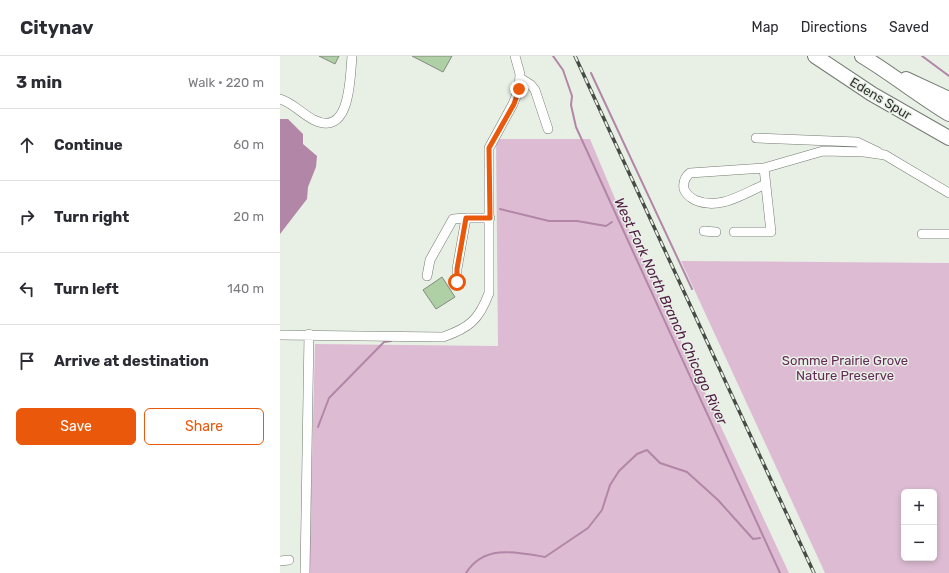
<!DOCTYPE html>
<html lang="en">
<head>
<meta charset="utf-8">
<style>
  :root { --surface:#fff; --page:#f2f2f3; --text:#2b2b33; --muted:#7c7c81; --line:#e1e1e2; --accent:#ea580c }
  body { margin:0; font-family:Rubik,sans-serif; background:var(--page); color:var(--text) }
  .controls { position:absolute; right:12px; bottom:12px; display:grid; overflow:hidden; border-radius:6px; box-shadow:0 2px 6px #0003 }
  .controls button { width:36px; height:36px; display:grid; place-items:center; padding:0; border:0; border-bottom:1px solid var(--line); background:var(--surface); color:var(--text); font:20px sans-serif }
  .stop { position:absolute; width:12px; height:12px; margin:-9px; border:3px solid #ea580c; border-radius:50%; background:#fff }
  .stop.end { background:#ea580c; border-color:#fff; box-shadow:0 1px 4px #0008 }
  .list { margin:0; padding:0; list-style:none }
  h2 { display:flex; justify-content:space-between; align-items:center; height:52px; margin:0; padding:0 16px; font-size:17px }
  h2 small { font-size:13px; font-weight:400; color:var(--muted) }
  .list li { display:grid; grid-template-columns:26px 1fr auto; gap:12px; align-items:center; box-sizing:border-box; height:72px; padding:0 16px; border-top:1px solid var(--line) }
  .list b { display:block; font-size:15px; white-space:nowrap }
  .list em { font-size:13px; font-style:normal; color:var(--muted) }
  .actions { display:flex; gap:8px; padding:12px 16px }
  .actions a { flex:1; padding:9px 0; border:1px solid var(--accent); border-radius:6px; text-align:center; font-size:14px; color:var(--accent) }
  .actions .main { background:var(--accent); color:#fff }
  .icon { flex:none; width:22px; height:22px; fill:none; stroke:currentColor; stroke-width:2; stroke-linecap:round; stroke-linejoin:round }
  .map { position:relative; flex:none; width:669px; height:517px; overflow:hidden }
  header { display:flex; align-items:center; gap:24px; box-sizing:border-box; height:56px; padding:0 20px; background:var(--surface); border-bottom:1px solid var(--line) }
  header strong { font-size:19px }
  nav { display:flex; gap:22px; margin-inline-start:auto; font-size:14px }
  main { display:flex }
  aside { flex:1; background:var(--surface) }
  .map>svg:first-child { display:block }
  .green { fill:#ddbcd3; fill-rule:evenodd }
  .water { fill:#b286a6 }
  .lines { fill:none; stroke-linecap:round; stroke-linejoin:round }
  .stream { stroke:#b286a6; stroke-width:2 }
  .building { fill:#afd0a4; stroke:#838a81 }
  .minor-casing { stroke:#747b72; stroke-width:10 }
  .highway-casing { stroke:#747b72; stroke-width:16 }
  .minor { stroke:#fff; stroke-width:9 }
  .highway { stroke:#fff; stroke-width:14 }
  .rail-casing { stroke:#474b46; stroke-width:3.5 }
  .rail { stroke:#e8f0e6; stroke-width:2; stroke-dasharray:6; stroke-linecap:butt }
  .route { stroke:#ea580c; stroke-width:5 }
  .labels { text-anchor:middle; stroke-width:3; stroke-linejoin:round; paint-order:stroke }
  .street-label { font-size:13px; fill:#30332f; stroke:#e8f0e6 }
  .park-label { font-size:13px; fill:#632b56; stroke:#e8f0e6 }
  .water-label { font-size:14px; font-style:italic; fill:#511b46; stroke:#e8f0e6 }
</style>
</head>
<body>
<header>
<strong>Citynav</strong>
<nav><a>Map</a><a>Directions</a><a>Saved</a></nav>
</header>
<main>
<aside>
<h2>3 min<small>Walk · 220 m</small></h2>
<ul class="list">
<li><svg class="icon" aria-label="ahead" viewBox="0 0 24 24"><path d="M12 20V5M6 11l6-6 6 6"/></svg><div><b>Continue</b></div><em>60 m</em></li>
<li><svg class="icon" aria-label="right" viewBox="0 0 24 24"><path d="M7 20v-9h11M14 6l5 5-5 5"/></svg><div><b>Turn right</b></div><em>20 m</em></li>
<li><svg class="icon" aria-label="left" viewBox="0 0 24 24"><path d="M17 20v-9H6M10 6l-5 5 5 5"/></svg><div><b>Turn left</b></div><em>140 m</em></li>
<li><svg class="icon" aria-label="arrive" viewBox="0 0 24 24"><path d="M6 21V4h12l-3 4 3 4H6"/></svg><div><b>Arrive at destination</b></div></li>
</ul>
<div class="actions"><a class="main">Save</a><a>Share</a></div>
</aside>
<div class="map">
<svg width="669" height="517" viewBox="0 0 669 517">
  <rect width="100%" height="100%" fill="#e8f0e6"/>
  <path class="green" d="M 216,83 L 310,83 L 336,145 L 509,517 L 29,517 L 35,288 L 218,290 Z
    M 401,205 L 669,207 L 669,517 L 545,517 ZM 624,436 L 654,436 L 654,502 L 624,502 Z"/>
  <path class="water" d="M 0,63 L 8,63 L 23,78 L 23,88 L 37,100 L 36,111 L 28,131 L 27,143 L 0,178 Z"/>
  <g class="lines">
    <path class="stream" d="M 273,0 L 283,14 L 292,40 L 291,49 L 296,71 L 500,517
      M 642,0 L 669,20
      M 311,17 L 412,233
      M 220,153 L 269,165 L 297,165 L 326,170 L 332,166
      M 38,371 L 49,342 L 104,286 L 111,285
      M 186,517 C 204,488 237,496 265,501 L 308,472 L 322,454 L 330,429 L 339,415 L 357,398 L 367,394 L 380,407 L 407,416 L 438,444 L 473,483 L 480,482"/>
  </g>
  <path class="building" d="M 39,0 L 59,0 L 55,8 Z
    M 132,0 L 172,0 L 163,16 Z
    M 162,221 L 175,241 L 156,253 L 143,234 Z"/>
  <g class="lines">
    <g class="minor-casing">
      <path id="minor" d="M 240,22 L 251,29 L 255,34 L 268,73
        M 0,43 C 13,47 22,58 34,64 C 71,82 70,20 72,0
        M 476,82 L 577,86 L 598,96
        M 484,112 L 410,117 C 405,121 403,127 404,133 C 406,138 411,142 415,144 C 440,155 464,137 486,128
        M 424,175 L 436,176
        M 454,176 L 491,176 L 484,112 L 543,95 L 584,96 L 605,99 L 669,137
        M 642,178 L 669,178
        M 147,220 L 150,204 L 173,163 L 186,162
        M 177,226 L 177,213 L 186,162 L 210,162
        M 0,279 L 163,281 C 189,272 199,264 209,237 L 209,92 L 233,48 L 239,33 L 240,18 L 235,0
        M 0,505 L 9,504
        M 25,517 L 29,278"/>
    </g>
    <g class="highway-casing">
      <path id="highway" d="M 535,0 L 592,38 L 669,82
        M 582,0 C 612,18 639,40 669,58
        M 626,23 L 669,43"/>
    </g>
    <use href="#minor" class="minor"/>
    <use href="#highway" class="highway"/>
    <g class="rail-casing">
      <path id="rail" d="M 295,0 L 534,517"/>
    </g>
    <use href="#rail" class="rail"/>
  </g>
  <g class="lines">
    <path class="route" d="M 177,226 L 177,213 L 186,162 L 210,162 L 209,92 L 234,48 L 239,33"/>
  </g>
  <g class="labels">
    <g class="street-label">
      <text transform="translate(601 42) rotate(31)" y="5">Edens Spur</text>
    </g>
    <g class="park-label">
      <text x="565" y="309">Somme Prairie Grove<tspan x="565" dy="15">Nature Preserve</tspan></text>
    </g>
    <g class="water-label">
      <text transform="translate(391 255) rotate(65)" y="5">West Fork North Branch Chicago River</text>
    </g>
  </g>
</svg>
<div class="controls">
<button>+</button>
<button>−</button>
</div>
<div class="stop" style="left:177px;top:226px"></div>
<div class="stop end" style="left:239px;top:33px"></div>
</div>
</main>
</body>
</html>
